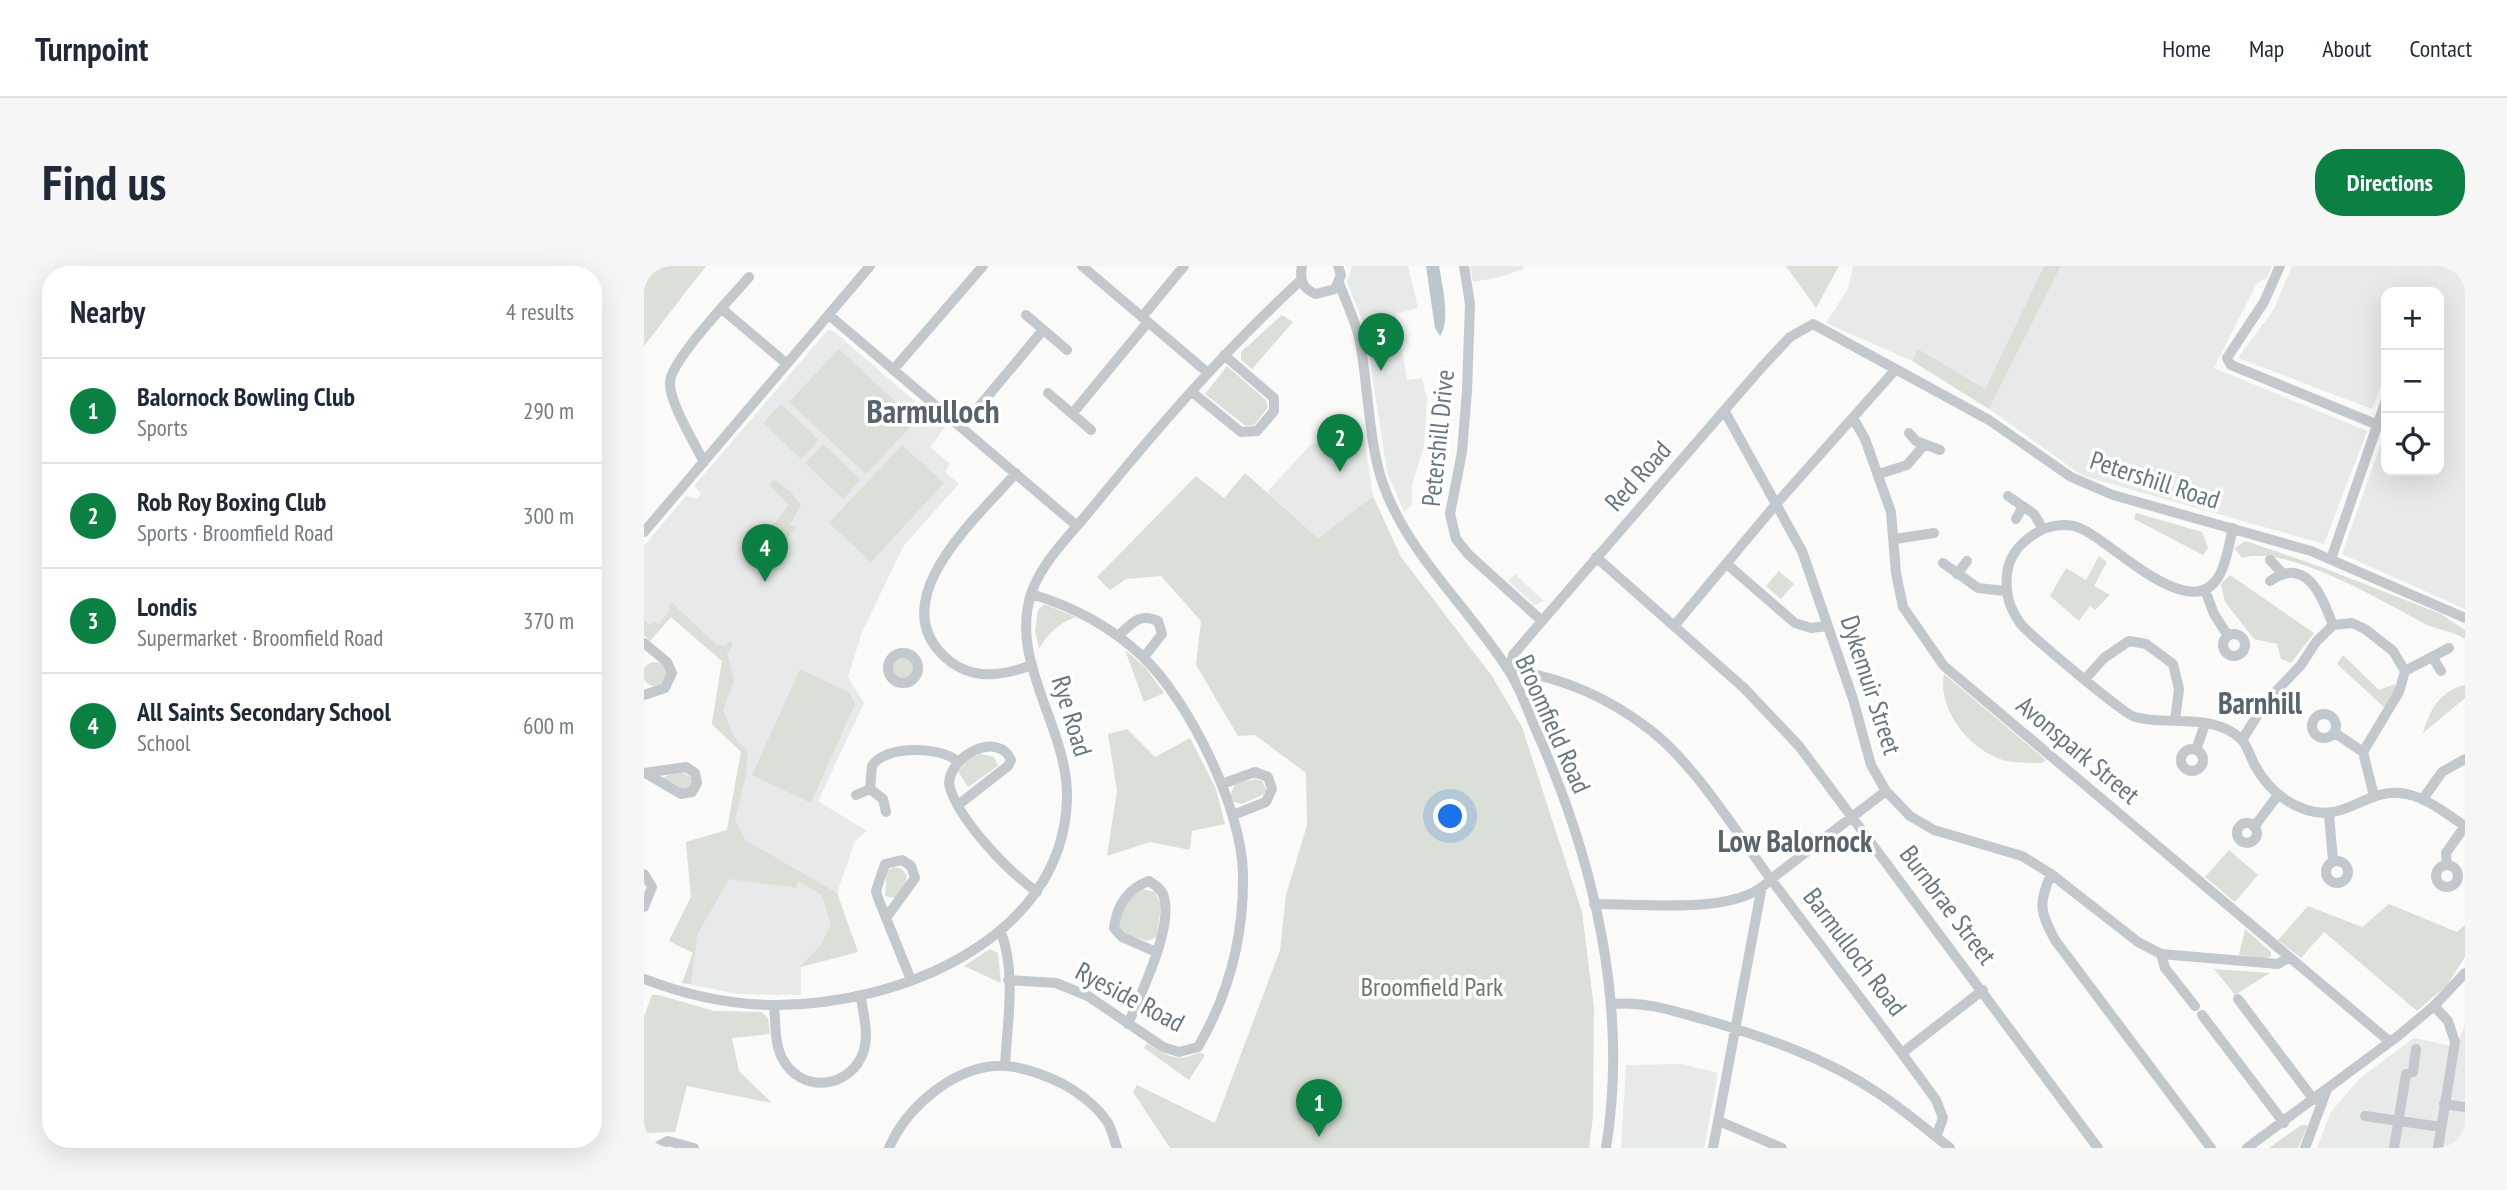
<!DOCTYPE html>
<html lang="en">
<head>
<meta charset="utf-8">
<style>
  :root { --surface:#fff; --page:#f6f6f7; --text:#1f2937; --muted:#747a83; --line:#e0e1e3; --accent:#0b8043 }
  body { margin:0; font-family:"PT Sans Narrow",sans-serif; background:var(--page); color:var(--text) }
  .controls { position:absolute; right:21px; top:21px; display:grid; overflow:hidden; border-radius:14px; box-shadow:0 7px 28px #0002 }
  .controls button { width:63px; height:63px; display:grid; place-items:center; padding:0; border:0; border-bottom:2px solid var(--line); background:var(--surface); color:var(--text); font:35px sans-serif }
  .you { position:absolute; left:807px; top:551px; width:24px; height:24px; margin:-18px; border:5px solid #fff; border-radius:50%; background:#1a73e8; box-shadow:0 0 0 10px #1a73e833 }
  .badge { display:grid; place-items:center; width:46px; height:46px; border-radius:50%; background:var(--accent); color:#fff; font-size:23px; font-weight:700 }
  .pin { position:absolute; translate:-50% -58px; filter:drop-shadow(0 2px 4px #0008) }
  .pin::after { content:''; position:absolute; top:37px; width:24px; height:21px; background:inherit; clip-path:polygon(0 0,100% 0,50% 100%) }
  .list { margin:0; padding:0; list-style:none }
  h2 { display:flex; justify-content:space-between; align-items:center; height:91px; margin:0; padding:0 28px; font-size:30px }
  h2 small { font-size:23px; font-weight:400; color:var(--muted) }
  .list li { display:grid; grid-template-columns:46px 1fr auto; gap:21px; align-items:center; box-sizing:border-box; height:105px; padding:0 28px; border-top:2px solid var(--line) }
  .list b { display:block; font-size:26px; white-space:nowrap }
  .list p { margin:0; font-size:23px; white-space:nowrap; color:var(--muted) }
  .list em { font-size:23px; font-style:normal; color:var(--muted) }
  .icon { flex:none; width:38px; height:38px; fill:none; stroke:currentColor; stroke-width:2; stroke-linecap:round; stroke-linejoin:round }
  .map { position:relative; flex:none; width:1821px; height:882px; overflow:hidden; border-radius:28px }
  header { display:flex; align-items:center; gap:42px; box-sizing:border-box; height:98px; padding:0 35px; background:var(--surface); border-bottom:2px solid var(--line) }
  header strong { font-size:33px }
  nav { display:flex; gap:38px; margin-inline-start:auto; font-size:24px }
  .intro { display:flex; align-items:center; justify-content:space-between; box-sizing:border-box; height:168px; padding:0 42px }
  h1 { margin:0; font-size:49px }
  .button { padding:18px 32px; border-radius:28px; background:var(--accent); color:#fff; font-size:24px; font-weight:700 }
  main { display:flex; gap:42px; padding:0 42px }
  aside { flex:1; background:var(--surface); border-radius:28px; box-shadow:0 7px 28px #0002 }
  .map>svg:first-child { display:block }
  .built { fill:#e8e9e9 }
  .green { fill:#dadfd7 }
  .water { fill:#bbc7cb }
  .lines { fill:none; stroke-linecap:round; stroke-linejoin:round }
  .minor { stroke:#c3c8cc; stroke-width:10 }
  .labels { text-anchor:middle; stroke-width:7; stroke-linejoin:round; paint-order:stroke }
  .street-label { font-size:26px; fill:#657683; stroke:#fff }
  .park-label { font-size:26px; fill:#687a64; stroke:#fff }
  .quarter-label { font-size:30px; font-weight:bold; fill:#57646e; stroke:#fff }
  .district-label { font-size:33px; font-weight:bold; fill:#57646e; stroke:#fff }
</style>
</head>
<body>
<header>
<strong>Turnpoint</strong>
<nav><a>Home</a><a>Map</a><a>About</a><a>Contact</a></nav>
</header>
<div class="intro"><h1>Find us</h1><a class="button">Directions</a></div>
<main>
<aside>
<h2>Nearby<small>4 results</small></h2>
<ul class="list">
<li><span class="badge">1</span><div><b>Balornock Bowling Club</b><p>Sports</p></div><em>290 m</em></li>
<li><span class="badge">2</span><div><b>Rob Roy Boxing Club</b><p>Sports · Broomfield Road</p></div><em>300 m</em></li>
<li><span class="badge">3</span><div><b>Londis</b><p>Supermarket · Broomfield Road</p></div><em>370 m</em></li>
<li><span class="badge">4</span><div><b>All Saints Secondary School</b><p>School</p></div><em>600 m</em></li>
</ul>
</aside>
<div class="map">
<svg width="1821" height="882" viewBox="0 0 1821 882">
  <rect width="100%" height="100%" fill="#fafaf8"/>
  <path class="built" d="M 708,0 L 764,0 L 774,42 L 752,48 L 763,114 L 778,112 L 783,132 L 780,180 L 768,219 L 768,239 L 760,246 L 743,206 L 721,62 L 703,16 Z
    M 826,0 L 881,0 L 877,4 L 856,11 L 829,16 Z
    M 1209,0 L 1400,0 L 1341,123 L 1274,84 L 1268,95 L 1182,57 L 1204,23 Z
    M 1417,0 L 1628,0 L 1624,11 L 1613,17 L 1570,102 L 1723,165 L 1680,278 L 1439,210 L 1345,143 Z
    M 1648,0 L 1821,0 L 1821,343 L 1698,288 L 1742,164 L 1742,205 L 1795,205 L 1795,26 L 1742,26 L 1742,107 L 1728,143 L 1594,92 L 1630,43 Z
    M 184,64 L 189,65 L 301,161 L 286,181 L 306,198 L 301,206 L 315,218 L 260,279 L 218,366 L 204,411 L 220,437 L 174,535 L 223,565 L 211,575 L 193,627 L 214,686 L 157,701 L 157,729 L 94,728 L 38,717 L 49,687 L 25,675 L 47,631 L 42,576 L 83,564 L 97,486 L 68,458 L 78,395 L 27,351 L 6,375 L 0,369 L 0,280 L 42,230 L 53,233 L 57,228 L 50,220 Z
    M 720,171 L 729,230 L 674,272 L 623,226 L 667,178 Z
    M 871,308 L 900,335 L 891,339 L 864,315 Z
    M 1821,758 L 1821,882 L 1673,882 L 1687,846 L 1716,812 L 1770,772 L 1812,781 Z
    M 1037,798 L 1074,807 L 1060,882 L 977,882 L 982,799 Z"/>
  <path class="green" d="M 0,0 L 62,0 L 0,80 Z
    M 1142,0 L 1195,0 L 1172,42 Z
    M 1400,0 L 1417,0 L 1345,143 L 1268,95 L 1274,83 L 1341,123 Z
    M 638,49 L 649,56 L 608,103 L 597,94 L 597,86 Z
    M 195,83 L 272,155 L 222,208 L 145,136 Z
    M 583,100 L 622,134 L 624,141 L 610,159 L 602,160 L 561,128 Z
    M 137,138 L 175,174 L 157,193 L 119,157 Z
    M 179,178 L 217,214 L 199,233 L 161,197 Z
    M 258,179 L 300,217 L 227,296 L 185,257 Z
    M 601,207 L 674,272 L 729,230 L 757,291 L 848,410 L 878,461 L 938,646 L 950,742 L 949,850 L 945,882 L 526,882 L 489,826 L 493,819 L 571,857 L 636,684 L 642,629 L 663,559 L 662,507 L 611,469 L 594,470 L 552,399 L 557,355 L 517,310 L 482,313 L 466,324 L 453,311 L 552,210 L 580,232 Z
    M 131,214 L 147,226 L 157,239 L 146,259 L 153,261 L 140,276 L 126,263 L 145,239 L 127,221 L 127,216 Z
    M 1492,247 L 1558,266 L 1564,282 L 1559,289 L 1490,253 Z
    M 1602,275 L 1680,302 L 1797,348 L 1821,364 L 1821,373 C 1809,365 1794,364 1781,358 C 1740,336 1643,278 1598,292 L 1590,282 Z
    M 1455,290 L 1463,296 L 1450,320 L 1466,329 L 1451,344 L 1446,340 L 1435,355 L 1406,330 L 1422,302 L 1442,314 Z
    M 1135,305 L 1150,318 L 1137,333 L 1122,320 Z
    M 1586,309 L 1670,367 L 1647,397 L 1637,393 L 1633,378 L 1610,373 L 1581,336 L 1577,318 Z
    M 28,337 L 73,379 L 81,380 L 86,375 L 89,378 L 83,387 L 90,415 L 79,444 L 90,471 L 104,486 L 102,509 L 91,553 L 101,574 L 193,627 L 214,686 L 156,701 L 177,679 L 187,659 L 178,629 L 154,615 L 153,622 L 85,613 L 53,669 L 47,718 L 38,717 L 49,687 L 25,675 L 47,631 L 42,576 L 83,564 L 97,486 L 68,458 L 78,395 L 27,351 L 6,375 L 0,369 L 0,354 L 6,359 L 10,355 L 15,358 L 26,344 L 24,339 Z
    M 400,338 L 432,351 C 414,358 405,366 395,383 L 391,364 L 394,344 Z
    M 481,384 L 502,402 L 520,427 L 500,436 Z
    M 1699,389 L 1735,424 L 1751,418 L 1751,429 L 1740,441 L 1693,398 Z
    M249 402a11 11 0 1 1 22 0a11 11 0 1 1-22 0Z
    M-1 408a12 12 0 1 1 24 0a12 12 0 1 1-24 0Z
    M 156,403 L 206,427 L 211,438 L 167,537 L 108,509 Z
    M 1300,408 L 1402,494 L 1398,497 C 1385,497 1370,497 1359,494 C 1326,484 1293,444 1300,408 Z
    M 1821,419 L 1821,432 L 1779,467 C 1786,443 1796,425 1821,419 Z
    M 483,463 L 511,491 L 546,472 L 572,523 L 581,558 L 548,565 L 546,584 L 506,576 L 463,590 L 473,525 L 464,468 Z
    M 337,488 L 350,491 L 354,500 L 324,521 L 314,505 L 325,493 Z
    M 34,505 L 48,511 L 47,520 L 40,525 L 18,512 Z
    M 611,513 L 618,515 L 622,523 L 620,528 L 598,538 L 590,536 L 586,530 L 591,518 Z
    M 1585,584 L 1614,609 L 1591,636 L 1561,611 Z
    M 250,601 L 258,603 L 263,610 L 261,618 L 250,632 L 241,630 L 243,605 Z
    M 497,623 L 511,626 L 517,638 L 513,671 L 503,675 C 495,672 483,670 478,664 C 465,651 486,630 497,623 Z
    M 1745,638 L 1813,666 L 1821,659 L 1821,691 L 1803,719 L 1773,745 L 1680,666 L 1657,692 L 1634,674 L 1664,640 L 1718,661 Z
    M 1601,663 L 1627,686 L 1627,690 L 1622,693 L 1595,689 Z
    M 346,683 L 354,687 L 357,717 L 320,700 Z
    M 1570,703 L 1626,707 L 1591,729 Z
    M 8,729 L 15,729 L 70,745 L 118,746 L 124,752 L 126,768 L 88,772 L 95,805 L 128,837 L 43,820 L 31,866 L 0,867 L 0,750 Z
    M 503,777 C 522,789 534,798 555,786 L 561,789 L 545,814 L 500,782 Z
    M 1657,859 L 1664,859 L 1654,882 L 1625,882 Z"/>
  <path class="water" d="M 782,0 L 795,0 C 798,18 807,55 796,70 L 791,62 Z"/>
  <g class="lines">
    <path class="minor" d="M 438,0 L 564,107
      M 658,0 C 655,14 659,23 672,28 L 691,23 L 697,9 L 694,0
      M 820,0 L 826,38 L 823,125 L 818,186 L 806,248 L 812,273 L 825,289 L 898,355
      M 1636,0 L 1620,36 L 1583,92 L 1587,99 L 1734,159
      M 695,17 C 702,36 712,56 716,76 C 724,119 725,179 739,218 C 764,288 823,340 863,402 C 876,420 883,444 892,464 C 950,593 985,741 962,882
      M 78,43 L 143,98
      M 185,49 L 433,260
      M 382,49 L 423,84
      M 498,51 L 540,0
      M 249,104 L 339,0
      M 548,126 L 597,166 L 613,165 L 630,145 L 630,132 L 580,89
      M 404,127 L 447,164
      M 1081,146 L 1158,285 L 1209,433 L 1227,499 L 1242,525 L 1266,550 L 1290,564 L 1378,590 L 1407,608 L 1494,676 L 1517,688 L 1634,698 L 1644,692
      M 428,148 L 504,56
      M 1209,152 L 1221,173 L 1247,246 L 1252,307 L 1259,341 L 1300,400 L 1745,775
      M 318,161 L 399,64
      M 1265,167 L 1272,175 L 1296,184
      M 60,196 C 51,178 24,134 26,116 C 27,94 89,30 105,11
      M 372,207 C 334,251 237,334 302,392 C 328,415 358,410 388,399
      M 1235,208 L 1263,199 L 1280,179
      M 1364,230 L 1390,248 L 1399,263
      M 1372,253 L 1379,240
      M 1589,262 C 1585,277 1583,295 1576,308 C 1549,362 1468,276 1438,263 C 1423,256 1405,259 1392,267 C 1376,277 1365,289 1363,308 C 1361,328 1365,341 1376,357 C 1384,368 1481,449 1491,451 C 1523,460 1571,446 1598,474 C 1603,480 1607,491 1610,498 C 1621,518 1638,535 1660,543 C 1700,558 1719,524 1756,527 C 1780,529 1801,547 1821,560
      M 0,266 L 226,0
      M 1251,273 L 1290,267
      M 952,291 L 1100,422 L 1155,480 L 1454,882
      M 1687,293 L 1742,134
      M 1626,294 L 1638,307
      M 1299,297 L 1334,322 L 1361,325
      M 1084,299 L 1151,357 L 1167,362 L 1184,360
      M 1313,308 L 1323,295
      M 1626,315 C 1663,289 1678,331 1689,359
      M 1561,324 L 1570,348 L 1584,370
      M 1030,360 L 1133,237 L 1252,103
      M1579 379a11 11 0 1 1 22 0a11 11 0 1 1-22 0Z
      M 474,370 C 487,358 496,346 514,355 L 518,368 L 500,391
      M 0,377 L 23,396 L 28,407 L 21,422 L 0,429
      M244 402a15 15 0 1 1 30 0a15 15 0 1 1-30 0Z
      M 1789,392 L 1797,405
      M 865,403 L 869,389 L 898,355 L 1117,102 L 1146,71 L 1169,58 L 1345,154 L 1427,211 L 1469,229 L 1667,285 L 1821,352
      M 865,403 C 918,412 962,430 1005,463 C 1050,497 1092,566 1126,612 C 1181,686 1238,759 1292,834 L 1299,852 L 1292,871
      M 1761,405 L 1805,382
      M 1442,412 L 1460,392 L 1485,375 L 1502,378 L 1529,398 L 1535,423 L 1531,454
      M1668 460a12 12 0 1 1 24 0a12 12 0 1 1-24 0Z
      M 1691,467 L 1719,486
      M 1598,474 L 1621,437 L 1657,399 L 1672,376 L 1689,359 L 1708,357 L 1721,363 L 1749,385 L 1761,405 L 1755,426 L 1719,486 L 1730,530
      M1537 494a11 11 0 1 1 22 0a11 11 0 1 1-22 0Z
      M 1552,484 L 1561,458
      M 0,507 L 42,501 L 51,507 L 53,517 L 48,526 L 37,528 L 3,508
      M 578,518 L 611,506 L 624,511 L 628,523 L 622,536 L 589,549
      M 226,523 L 228,500 C 240,479 296,480 313,495
      M 212,529 L 226,523 L 239,533 L 242,546
      M 1779,533 L 1798,506 L 1821,493
      M 314,539 L 364,500 L 367,494 C 355,465 306,488 305,518 C 313,553 364,605 393,626
      M 1685,549 L 1689,594
      M1593 567a10 10 0 1 1 20 0a10 10 0 1 1-20 0Z
      M 1610,561 L 1634,529
      M1682 606a11 11 0 1 1 22 0a11 11 0 1 1-22 0Z
      M 1803,598 L 1802,587 L 1821,560
      M1792 610a11 11 0 1 1 22 0a11 11 0 1 1-22 0Z
      M 0,608 L 8,621 L 0,641
      M 1407,608 C 1394,638 1396,646 1411,674 L 1567,882
      M 950,638 C 998,637 1094,651 1127,613 L 1242,525
      M 242,652 L 271,612 L 267,600 L 258,594 L 241,598 L 232,625 L 234,632 L 267,714
      M 356,664 C 373,704 363,758 361,800
      M 1517,688 L 1521,702 L 1551,740
      M 0,713 C 42,729 85,739 130,739 C 251,740 419,675 423,533 C 425,462 363,395 388,325 C 400,293 428,267 449,241 C 514,161 581,84 657,14
      M 364,714 L 412,717 L 444,730 L 519,781 L 535,786 L 554,781 C 585,728 600,669 599,608 C 598,543 545,434 498,390 C 466,360 428,340 387,328
      M 1594,733 L 1670,834
      M 968,738 C 1001,735 1030,745 1062,754 C 1121,771 1182,792 1234,827 C 1259,843 1282,863 1306,882
      M 130,739 C 132,757 130,776 138,792 C 157,829 208,823 220,784 C 225,767 219,748 217,731
      M 1790,740 L 1804,755 L 1811,776 L 1794,882
      M 1558,749 L 1640,857
      M 484,758 C 497,727 529,663 520,631 C 518,623 511,619 505,615 C 483,623 473,639 470,662 L 478,671 L 512,686
      M 1258,787 L 1339,724
      M 1800,838 L 1821,841
      M 1721,850 L 1797,861
      M 1075,855 L 1138,882
      M 11,882 L 24,875 L 50,882
      M 245,882 C 263,840 313,797 363,800 C 382,802 401,809 419,818 C 435,827 453,840 464,857 C 468,864 470,874 473,882
      M 1069,882 L 1117,625
      M 1603,882 L 1754,770 L 1790,740 L 1821,707
      M 1661,882 L 1682,826
      M 1750,882 L 1762,808 L 1769,806 L 1772,783"/>
  </g>
  <g class="labels">
    <g class="street-label">
      <text transform="translate(794 172) rotate(-84)" y="9">Petershill Drive</text>
      <text transform="translate(994 210) rotate(-48)" y="9">Red Road</text>
      <text transform="translate(1511 214) rotate(18)" y="9">Petershill Road</text>
      <text transform="translate(1227 419) rotate(72)" y="9">Dykemuir Street</text>
      <text transform="translate(428 450) rotate(73)" y="9">Rye Road</text>
      <text transform="translate(909 458) rotate(66)" y="9">Broomfield Road</text>
      <text transform="translate(1434 484) rotate(40)" y="9">Avonspark Street</text>
      <text transform="translate(1304 639) rotate(53)" y="9">Burnbrae Street</text>
      <text transform="translate(1211 686) rotate(53)" y="9">Barmulloch Road</text>
      <text transform="translate(486 731) rotate(28)" y="9">Ryeside Road</text>
    </g>
    <g class="park-label">
      <text x="788" y="730">Broomfield Park</text>
    </g>
    <g class="quarter-label">
      <text x="1616" y="448">Barnhill</text>
      <text x="1151" y="586">Low Balornock</text>
    </g>
    <g class="district-label">
      <text x="289" y="157">Barmulloch</text>
    </g>
  </g>
</svg>
<div class="controls">
<button>+</button>
<button>−</button>
<button><svg class="icon" aria-label="locate" viewBox="0 0 24 24"><circle cx="12" cy="12" r="6"/><path d="M12 2v4M12 18v4M2 12h4M18 12h4"/></svg></button>
</div>
<div class="you"></div>
<div class="pin badge" style="left:675px;top:871px">1</div>
<div class="pin badge" style="left:696px;top:206px">2</div>
<div class="pin badge" style="left:737px;top:105px">3</div>
<div class="pin badge" style="left:121px;top:316px">4</div>
</div>
</main>
</body>
</html>
